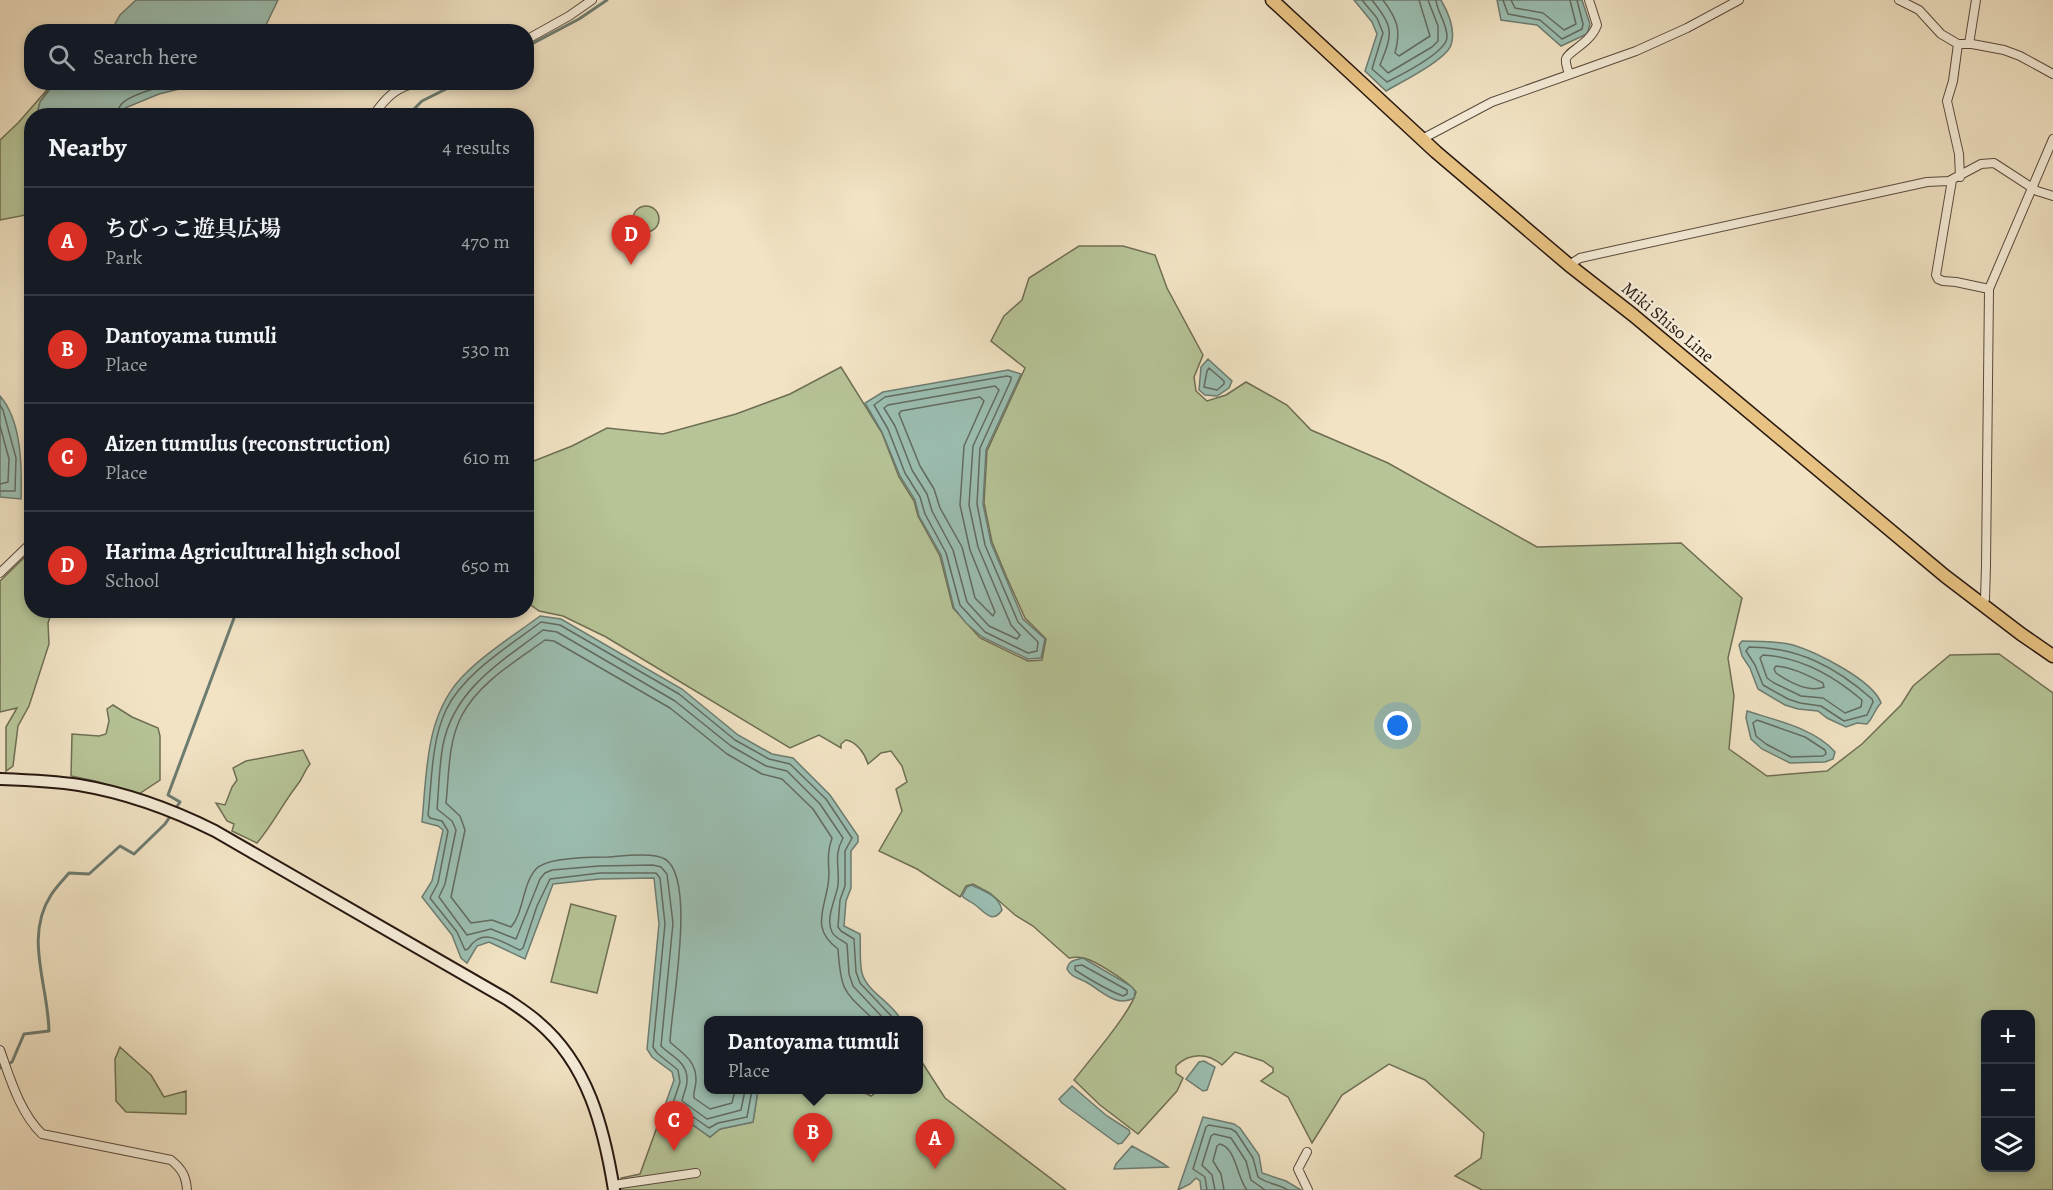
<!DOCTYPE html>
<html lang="en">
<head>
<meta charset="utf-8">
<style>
  :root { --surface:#171b24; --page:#20242c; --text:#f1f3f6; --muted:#9ea1a6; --line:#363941; --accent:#d93025 }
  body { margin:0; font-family:Alegreya,"Noto Serif JP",serif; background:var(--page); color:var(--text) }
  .controls { position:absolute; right:18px; bottom:18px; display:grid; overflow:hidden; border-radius:12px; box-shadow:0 3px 9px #0003 }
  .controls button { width:54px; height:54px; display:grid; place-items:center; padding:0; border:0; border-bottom:2px solid var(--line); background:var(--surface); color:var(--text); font:30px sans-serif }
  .you { position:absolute; left:1398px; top:726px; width:21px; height:21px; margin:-15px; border:4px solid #fff; border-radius:50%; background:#1a73e8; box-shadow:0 0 0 9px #1a73e833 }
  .badge { display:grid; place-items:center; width:39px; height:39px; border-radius:50%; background:var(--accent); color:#fff; font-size:20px; font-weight:700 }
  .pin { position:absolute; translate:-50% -50px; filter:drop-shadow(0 2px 3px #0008) }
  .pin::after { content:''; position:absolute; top:32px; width:21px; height:18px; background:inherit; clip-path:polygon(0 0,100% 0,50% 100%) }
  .popup { position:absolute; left:704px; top:1016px; width:219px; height:78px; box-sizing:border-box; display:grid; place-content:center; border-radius:12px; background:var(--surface); filter:drop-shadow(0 2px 4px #0005); font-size:20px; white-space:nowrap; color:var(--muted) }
  .popup b { font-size:22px; color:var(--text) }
  .popup::after { content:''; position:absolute; left:50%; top:100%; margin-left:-12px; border:12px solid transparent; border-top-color:var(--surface) }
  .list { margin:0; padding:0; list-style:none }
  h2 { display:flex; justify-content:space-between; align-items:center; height:78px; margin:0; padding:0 24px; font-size:26px }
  h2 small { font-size:20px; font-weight:400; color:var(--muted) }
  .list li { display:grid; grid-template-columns:39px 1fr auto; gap:18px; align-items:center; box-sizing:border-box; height:108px; padding:0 24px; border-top:2px solid var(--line) }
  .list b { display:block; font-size:22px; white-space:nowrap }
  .list p { margin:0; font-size:20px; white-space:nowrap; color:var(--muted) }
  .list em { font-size:20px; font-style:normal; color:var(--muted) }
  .icon { flex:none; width:33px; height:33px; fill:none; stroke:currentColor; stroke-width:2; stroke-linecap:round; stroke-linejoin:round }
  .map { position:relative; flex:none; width:2053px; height:1190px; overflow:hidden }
  .search { position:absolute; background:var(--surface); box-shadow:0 3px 9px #0003; left:24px; top:24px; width:510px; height:66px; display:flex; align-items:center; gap:15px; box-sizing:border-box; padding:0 21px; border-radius:24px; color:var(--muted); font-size:22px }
  .panel { position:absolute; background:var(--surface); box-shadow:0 3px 9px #0003; left:24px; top:108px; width:510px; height:510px; border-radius:24px }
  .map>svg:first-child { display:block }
  .green { fill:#b6c497; stroke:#6f6e54; stroke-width:1.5; fill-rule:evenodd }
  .water { fill:#9bbeb1; stroke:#6d7c71; stroke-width:1.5 }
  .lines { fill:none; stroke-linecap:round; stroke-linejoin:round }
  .shore { stroke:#626b60; stroke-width:1.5 }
  .stream { stroke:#6d7c71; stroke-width:3 }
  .street-casing { stroke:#5a4b3d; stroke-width:10 }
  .secondary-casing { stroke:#281810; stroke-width:14 }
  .primary-casing { stroke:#281810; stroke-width:15 }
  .street { stroke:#f6edd9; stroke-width:8 }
  .secondary { stroke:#f6edd9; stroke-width:10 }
  .primary { stroke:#e8c282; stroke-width:12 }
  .labels { text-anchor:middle; stroke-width:5; stroke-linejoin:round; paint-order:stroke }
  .street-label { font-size:18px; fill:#281810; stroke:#f6edd9 }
</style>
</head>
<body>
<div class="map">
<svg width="2053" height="1190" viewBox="0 0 2053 1190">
  <rect width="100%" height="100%" fill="#f1e3c4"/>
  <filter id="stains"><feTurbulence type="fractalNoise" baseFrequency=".00333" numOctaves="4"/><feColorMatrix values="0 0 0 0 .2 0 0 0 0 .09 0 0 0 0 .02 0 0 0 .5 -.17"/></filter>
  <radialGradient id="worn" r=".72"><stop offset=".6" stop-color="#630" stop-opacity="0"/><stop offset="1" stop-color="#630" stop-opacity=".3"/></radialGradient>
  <path class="green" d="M 53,83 L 40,102 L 37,115 L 32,116 L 31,214 L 0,220 L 0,140 L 18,123 Z
    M633 219a13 13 0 1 1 26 0a13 13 0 1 1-26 0Z
    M 1079,246 L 1123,246 L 1155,255 L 1167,288 L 1203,355 L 1194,377 L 1196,391 L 1207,401 L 1226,395 L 1246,382 L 1287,405 L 1311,430 L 1388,463 L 1537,547 L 1681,543 L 1742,598 L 1728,658 L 1734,696 L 1729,749 L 1767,776 L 1827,771 L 1862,744 L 1901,705 L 1913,686 L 1950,655 L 1999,654 L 2053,693 L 2053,1190 L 1482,1190 L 1455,1176 L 1481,1158 L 1484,1133 L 1425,1080 L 1389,1064 L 1342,1095 L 1312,1143 L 1288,1097 L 1261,1081 L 1273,1072 L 1273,1068 L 1263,1061 L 1235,1052 L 1222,1065 C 1208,1053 1190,1052 1176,1066 L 1176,1073 L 1183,1078 L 1177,1091 L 1138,1134 L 1100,1105 L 1074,1080 C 1088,1062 1132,1011 1136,992 C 1129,982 1096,961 1084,958 C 1079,957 1074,957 1069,958 L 1033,926 L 1015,915 L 990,893 L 973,884 L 966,886 L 960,897 L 917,869 L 879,851 L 902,811 L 896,789 L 907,782 L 902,766 L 891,751 L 881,753 L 868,764 C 865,754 857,742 846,740 L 841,744 L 841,748 L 819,735 L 790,748 L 606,637 L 563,616 L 539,611 L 527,602 L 526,464 L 572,446 L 607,428 L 663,434 L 736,414 L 790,394 L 841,367 L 882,433 L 899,477 L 914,501 L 918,516 L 940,556 L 953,608 L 980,638 L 1028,661 L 1042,660 L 1046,639 L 1025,618 L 1007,578 L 992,542 L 984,503 L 987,451 L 1025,368 L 991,341 L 1004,316 L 1022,300 L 1029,278 ZM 1986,1014 L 2030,1014 L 2030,1168 L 1986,1168 Z
    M 31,551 L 32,610 L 52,611 L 48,623 L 49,644 L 29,706 L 18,726 L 13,766 L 6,771 L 6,727 L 17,708 L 0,712 L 0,581 Z
    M 113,705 L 132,717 L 158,728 L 160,736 L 160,780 L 139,794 L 95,781 L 71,776 L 72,734 L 99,736 L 106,734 L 109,721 L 107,709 Z
    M 303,750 L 310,764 C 304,771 303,778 298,784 C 283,803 273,824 257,843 L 232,831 L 234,824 L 227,821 L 216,803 L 225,805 L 232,787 L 237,780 L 233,768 L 246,761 Z
    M 571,904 L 616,916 L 597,993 L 551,982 Z
    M 120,1047 L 151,1075 L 164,1097 L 186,1091 L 186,1114 L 126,1112 L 116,1101 L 115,1059 Z
    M 918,1056 L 945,1098 L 1066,1190 L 622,1190 L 621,1178 L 640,1174 L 665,1105 L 710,1137 L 720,1129 L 753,1122 L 758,1090 L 859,1090 L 871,1096 L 879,1090 L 918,1090 Z"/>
  <path class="water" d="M 136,0 L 278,0 L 263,31 L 111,31 L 120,15 Z
    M 1354,0 L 1441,0 C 1448,12 1456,30 1451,45 C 1446,60 1401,82 1386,91 L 1365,71 L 1377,34 L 1372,22 Z
    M 1497,0 L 1582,0 L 1590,24 L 1587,34 L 1561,46 L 1537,25 L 1501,20 Z
    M 55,83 L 55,82 L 204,83 L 199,89 L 187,87 L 159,94 L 125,108 L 124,115 L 37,115 L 40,102 Z
    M 1208,359 L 1232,381 L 1229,388 L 1217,396 L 1205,395 L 1199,390 L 1201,367 Z
    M 1008,370 L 1021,374 L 986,450 L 983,504 L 991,543 L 1023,619 L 1045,639 L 1041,658 L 1028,659 L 982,637 L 966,623 L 954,608 L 941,555 L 919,516 L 915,500 L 900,476 L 882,432 L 865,403 L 883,392 Z
    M 0,396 C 22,421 22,468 21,499 L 0,497 Z
    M 540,616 L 561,619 L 682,689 L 738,735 L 772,754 L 793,758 L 830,795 L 858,836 L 858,842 L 851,851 L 851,888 L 846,901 L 844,926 L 860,934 C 861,946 859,961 862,973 C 867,992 892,1002 901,1020 L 708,1020 L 708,1090 L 758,1090 L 753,1122 L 720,1129 L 710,1137 L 665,1105 L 674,1080 L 672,1072 L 652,1057 L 647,1049 L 659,924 L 654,878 L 600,879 L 553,884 L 525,959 L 489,942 L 477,946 L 467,963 L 461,958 L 452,935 L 422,897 L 432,881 L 443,830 L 438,826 L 422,822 C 427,770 425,711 467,672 C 488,651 516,634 540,616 Z
    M 1742,641 C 1759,641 1777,641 1793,645 C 1816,652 1873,680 1881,703 C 1874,710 1874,717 1867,724 L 1857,723 L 1846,727 L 1827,718 L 1818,711 L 1798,709 L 1785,705 L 1758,689 L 1750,668 L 1742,656 L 1739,645 Z
    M 1747,711 C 1775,720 1816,729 1835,752 L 1833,759 L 1825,762 L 1790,763 L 1762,749 L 1751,739 L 1746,718 Z
    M 971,885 C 983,890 999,896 1002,910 C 992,925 984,911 974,904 C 970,901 966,900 962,896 L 967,887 Z
    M 1083,958 L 1131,986 L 1135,991 L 1134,998 C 1116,1008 1101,990 1086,982 C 1078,978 1071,977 1067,969 C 1069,960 1075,960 1083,958 Z
    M 1204,1061 L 1215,1067 L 1207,1090 L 1203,1091 L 1186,1079 L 1199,1062 Z
    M 1072,1086 L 1107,1116 L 1129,1130 L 1130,1133 L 1122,1143 L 1118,1144 L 1062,1103 L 1059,1099 Z
    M 1203,1117 L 1234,1124 L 1240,1128 L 1259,1155 L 1262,1173 L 1286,1181 L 1301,1190 L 1201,1190 L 1200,1181 L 1196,1178 L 1190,1184 L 1178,1190 Z
    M 1132,1146 C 1144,1153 1157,1159 1168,1167 L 1114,1169 L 1116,1164 Z"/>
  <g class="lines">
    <path class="shore" d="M 1362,0 L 1377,18 L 1383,33 L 1372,69 L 1387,82 C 1401,75 1447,52 1447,37 C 1447,23 1437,12 1436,0
      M 1372,0 C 1394,28 1393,33 1380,65 L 1388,73 L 1432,47 L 1438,41 L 1438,26 L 1428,0
      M 1383,0 C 1398,20 1401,30 1395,53 L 1399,56 L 1430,36 L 1419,0
      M 1503,0 L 1508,14 L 1540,20 L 1562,39 L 1582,29 L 1583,24 L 1577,0
      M 1511,0 L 1515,8 L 1543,13 L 1564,30 L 1576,24 L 1570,0
      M 118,116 C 119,113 118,108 120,106 C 127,94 167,85 180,82
      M 1209,368 L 1224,381 L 1224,384 L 1217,390 L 1204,387 L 1207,371 Z
      M 1007,376 L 1011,377 L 1011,380 L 980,448 L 977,504 L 985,545 L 1018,622 L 1038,642 L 1037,651 L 1028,653 L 985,632 L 960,605 L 946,553 L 925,514 L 920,497 L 905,473 L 888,429 L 874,405 L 885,397 Z
      M 995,386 L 999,390 L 973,446 L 969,505 L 978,547 L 1011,625 L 1020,635 L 1017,639 L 989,626 L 967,602 L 953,550 L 932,511 L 927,494 L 912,470 L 895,426 L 884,408 L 888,405 Z
      M 980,397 L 984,401 L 964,446 L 960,505 L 970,550 L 995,612 L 993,616 L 975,598 L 962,547 L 940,508 L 934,489 L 920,466 L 899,414 L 901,411 Z
      M 0,405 L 3,410 L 16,458 L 15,491 L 0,491
      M 0,426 L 9,459 L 8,482 L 0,484
      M 1749,647 C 1798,647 1836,667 1872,699 L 1873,702 L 1867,715 L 1844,721 L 1821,706 L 1800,703 L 1788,699 L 1763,685 L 1755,665 L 1746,651 Z
      M 1763,655 C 1801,657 1834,676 1862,700 L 1861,707 L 1845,713 L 1823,698 L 1801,696 L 1774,683 L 1767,678 L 1760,658 Z
      M 1776,666 C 1792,667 1809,676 1823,683 L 1824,687 C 1808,693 1789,682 1776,673 L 1774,669 Z
      M 1757,720 L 1805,737 L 1825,750 L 1826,754 L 1823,756 L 1791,757 L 1766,744 L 1756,736 L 1753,723 Z
      M 1082,965 L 1127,990 L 1127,994 L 1123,996 C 1107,990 1089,979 1075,970 L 1075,966 Z
      M 735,1090 L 732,1103 L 710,1109 L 694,1098 C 693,1092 696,1087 696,1080 C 696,1060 683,1054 670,1042 C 671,1008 697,879 665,859 C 653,852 622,856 607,857 C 590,857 547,857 536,869 C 522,885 524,912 511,927 L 492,920 L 471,923 L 451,897 L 465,830 L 460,816 L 446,803 C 449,775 448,743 461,717 C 478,683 516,661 545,640 L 554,641 L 670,708 L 727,754 L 762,774 L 782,779 L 813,809 L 832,838 C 825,857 831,869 828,885 C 823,913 812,930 838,949 C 841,993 844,991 874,1020
      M 745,1090 L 741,1110 L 707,1119 L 682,1101 C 683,1094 687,1088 687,1081 C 688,1062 672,1057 661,1046 L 673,923 L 667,874 L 661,867 L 653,865 L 599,866 L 552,870 L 545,873 L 540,879 L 516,939 L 491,929 L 467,935 L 439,897 L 445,884 L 456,830 L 452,821 L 437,809 C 439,788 439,766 443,745 C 454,689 501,662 543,630 L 557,632 L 675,701 L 731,746 L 766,766 L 787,771 L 820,804 L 843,838 C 833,856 840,867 838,885 C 836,899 825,918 832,932 C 835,938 842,940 847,944 L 849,974 L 853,986 L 885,1020
      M 752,1090 L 747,1117 L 718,1123 L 709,1128 L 673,1103 L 680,1082 L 678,1070 L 657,1053 L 653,1047 L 665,924 L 660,878 L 656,873 L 600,873 L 550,879 L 537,906 L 523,948 L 520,950 C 502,943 483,925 468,949 L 465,950 L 457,932 L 430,898 L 438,883 L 448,831 L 442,821 L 430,818 L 428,815 C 432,781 431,742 446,710 C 463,674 509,646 541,622 L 560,625 L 679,694 L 735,740 L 769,759 L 790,764 L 826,799 L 852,838 L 845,851 L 845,886 L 840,900 L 838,927 L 841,931 L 854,939 L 856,972 L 860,983 L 895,1020
      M 1207,1190 L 1205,1177 L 1193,1169 L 1206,1127 L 1209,1125 L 1231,1129 L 1236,1132 L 1253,1158 L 1258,1177 C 1267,1184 1279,1184 1288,1190
      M 1215,1190 L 1212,1175 L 1202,1165 L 1211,1136 L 1214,1134 L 1231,1138 L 1246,1161 L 1251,1180 L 1265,1190
      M 1224,1190 L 1221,1174 L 1213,1161 L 1217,1146 L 1220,1144 C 1236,1148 1237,1178 1247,1190"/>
    <path class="stream" d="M 526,47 L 579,19 L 607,0
      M 407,116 L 422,101 L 460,82
      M 0,1068 L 12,1062 L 24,1034 L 49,1031 C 48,984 24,937 51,895 C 56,887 63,880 69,873 L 89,874 L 120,846 L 134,854 L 165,824 L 180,802 L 168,795 L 237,610"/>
    <g class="street-casing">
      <path id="street" d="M 1899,0 L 1919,10 L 1941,34 L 1958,44 L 1972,44 L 2004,50 L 2020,56 L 2053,74
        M 526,40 L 569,16 L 592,0
        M 1958,44 L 1953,81 L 1947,101 L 1959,154 L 1960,177
        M 1969,44 L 1976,0
        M 1569,74 C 1568,70 1565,63 1566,59 C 1568,51 1590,44 1597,25 L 1589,0
        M 373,116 C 386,97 397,86 420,82
        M 1422,139 L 1492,102 L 1636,51 L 1687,28 L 1739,0
        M 1952,180 L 1936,275 L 1938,279 L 1943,281 L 1956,282 L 1989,289
        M 1569,265 L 1580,258 L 1927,182 L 1949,181 L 1981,164 L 1994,163 L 2037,191 L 2053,196
        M 0,573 L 32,542
        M 1981,604 L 1985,599 L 1986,566 L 1989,289 L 2053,139
        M 0,1050 C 10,1078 20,1113 42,1134 L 171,1160 C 182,1169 186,1176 187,1190
        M 1307,1152 L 1298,1169 L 1308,1190
        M 613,1185 L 696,1173"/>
    </g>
    <g class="secondary-casing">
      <path id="secondary" d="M 0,779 C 26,780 53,781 79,785 C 127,793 171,809 215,831 L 508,1000 C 518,1007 529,1014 538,1022 C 588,1064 604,1128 614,1190"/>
    </g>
    <g class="primary-casing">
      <path id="primary" d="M 1272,0 L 1436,152 L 1569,265 L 1633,315 L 1945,576 L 2021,634 L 2053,656"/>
    </g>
    <use href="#street" class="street"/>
    <use href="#secondary" class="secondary"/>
    <use href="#primary" class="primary"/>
  </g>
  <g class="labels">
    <g class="street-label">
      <text transform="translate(1668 322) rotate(40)" y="6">Miki Shiso Line</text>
    </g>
  </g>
  <rect width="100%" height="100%" filter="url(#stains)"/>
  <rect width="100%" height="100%" fill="url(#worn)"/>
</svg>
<div class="controls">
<button>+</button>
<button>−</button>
<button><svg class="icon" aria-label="layers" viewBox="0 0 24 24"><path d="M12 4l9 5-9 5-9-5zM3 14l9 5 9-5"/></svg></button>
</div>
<div class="you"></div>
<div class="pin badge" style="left:935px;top:1169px">A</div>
<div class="pin badge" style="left:813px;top:1163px">B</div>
<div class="popup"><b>Dantoyama tumuli</b>Place</div>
<div class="pin badge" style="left:674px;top:1151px">C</div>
<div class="pin badge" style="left:631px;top:265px">D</div>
<div class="search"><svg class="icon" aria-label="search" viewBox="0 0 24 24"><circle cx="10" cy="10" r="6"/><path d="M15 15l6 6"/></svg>Search here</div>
<section class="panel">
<h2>Nearby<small>4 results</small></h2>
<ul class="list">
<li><span class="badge">A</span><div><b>ちびっこ遊具広場</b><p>Park</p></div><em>470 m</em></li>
<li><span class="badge">B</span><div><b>Dantoyama tumuli</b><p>Place</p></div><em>530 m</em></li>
<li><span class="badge">C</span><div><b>Aizen tumulus (reconstruction)</b><p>Place</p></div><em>610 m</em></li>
<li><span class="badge">D</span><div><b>Harima Agricultural high school</b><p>School</p></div><em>650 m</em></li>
</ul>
</section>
</div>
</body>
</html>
